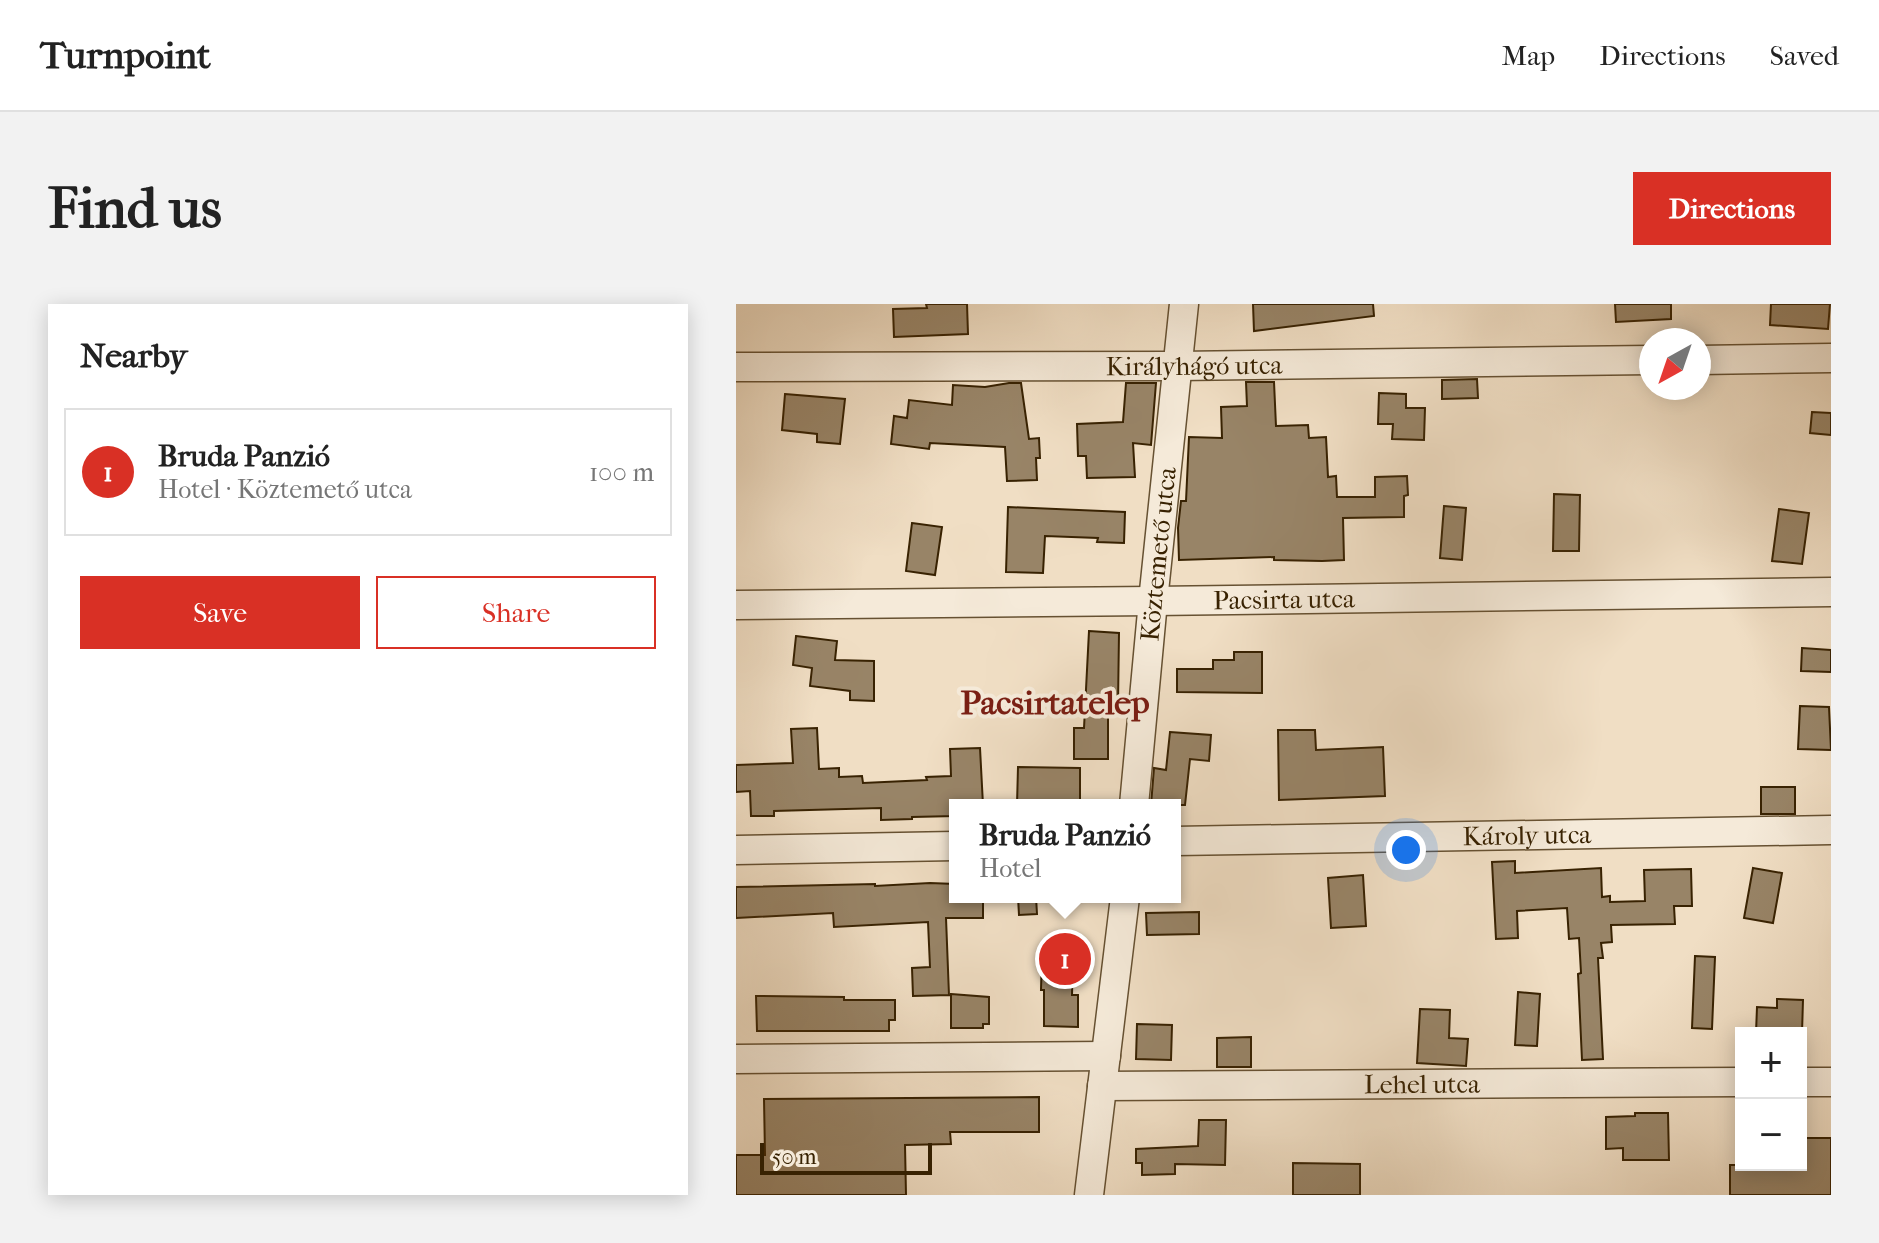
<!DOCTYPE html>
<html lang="en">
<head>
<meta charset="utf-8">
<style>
  :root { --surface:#fff; --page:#f2f2f2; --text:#222; --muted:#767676; --line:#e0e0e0; --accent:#d93025 }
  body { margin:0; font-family:"IM FELL French Canon",serif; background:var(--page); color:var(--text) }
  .controls { position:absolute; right:24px; bottom:24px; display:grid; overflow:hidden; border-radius:0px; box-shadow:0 4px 20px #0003 }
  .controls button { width:72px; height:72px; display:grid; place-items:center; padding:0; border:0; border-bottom:2px solid var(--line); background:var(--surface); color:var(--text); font:40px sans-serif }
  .compass { position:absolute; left:903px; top:24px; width:72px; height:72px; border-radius:50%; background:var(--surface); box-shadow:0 4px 20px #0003; rotate:220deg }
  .scale { position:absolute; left:24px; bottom:20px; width:172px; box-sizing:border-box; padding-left:8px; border:4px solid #382202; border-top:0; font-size:22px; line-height:28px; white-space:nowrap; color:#382202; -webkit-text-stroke:6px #f5ead9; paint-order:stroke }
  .you { position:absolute; left:670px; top:546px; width:28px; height:28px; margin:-20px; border:6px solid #fff; border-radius:50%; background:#1a73e8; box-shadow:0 0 0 12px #1a73e833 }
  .badge { display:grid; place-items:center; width:52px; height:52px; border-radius:50%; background:var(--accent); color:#fff; font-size:26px; font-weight:700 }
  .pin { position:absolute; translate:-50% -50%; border:4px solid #fff; box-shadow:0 2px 8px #0006 }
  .popup { position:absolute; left:213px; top:495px; width:232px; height:104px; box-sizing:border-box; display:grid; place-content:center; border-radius:0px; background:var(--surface); filter:drop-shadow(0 2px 6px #0005); font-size:26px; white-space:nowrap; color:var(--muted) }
  .popup b { font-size:30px; color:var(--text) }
  .popup::after { content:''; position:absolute; left:50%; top:100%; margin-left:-16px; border:16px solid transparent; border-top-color:var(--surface) }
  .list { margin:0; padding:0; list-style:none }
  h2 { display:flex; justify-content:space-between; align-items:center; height:104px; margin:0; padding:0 32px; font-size:34px }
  h2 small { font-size:26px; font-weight:400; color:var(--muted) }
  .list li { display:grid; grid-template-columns:52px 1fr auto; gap:24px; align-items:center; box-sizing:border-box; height:128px; margin:0 16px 16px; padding:0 16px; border:2px solid var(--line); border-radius:0px }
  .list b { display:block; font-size:30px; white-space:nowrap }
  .list p { margin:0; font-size:26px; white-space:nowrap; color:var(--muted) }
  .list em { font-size:26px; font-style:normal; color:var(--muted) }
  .actions { display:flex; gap:16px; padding:24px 32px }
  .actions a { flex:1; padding:18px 0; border:2px solid var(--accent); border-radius:0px; text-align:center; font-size:28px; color:var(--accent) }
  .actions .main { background:var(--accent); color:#fff }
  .map { position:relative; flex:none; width:1095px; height:891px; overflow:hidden; border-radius:0px }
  header { display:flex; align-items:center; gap:48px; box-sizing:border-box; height:112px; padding:0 40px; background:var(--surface); border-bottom:2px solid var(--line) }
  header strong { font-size:38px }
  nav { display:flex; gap:44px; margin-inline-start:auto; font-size:28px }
  .intro { display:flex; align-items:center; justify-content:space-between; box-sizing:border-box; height:192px; padding:0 48px }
  h1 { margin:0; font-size:56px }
  .button { padding:20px 36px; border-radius:0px; background:var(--accent); color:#fff; font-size:28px; font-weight:700 }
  main { display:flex; gap:48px; padding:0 48px }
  aside { flex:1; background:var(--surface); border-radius:0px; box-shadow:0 4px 20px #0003 }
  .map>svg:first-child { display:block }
  .building { fill:#988467; stroke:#382202; stroke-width:2 }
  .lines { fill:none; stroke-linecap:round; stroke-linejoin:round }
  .minor-casing { stroke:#665132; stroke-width:31 }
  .minor { stroke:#f5ead9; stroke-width:28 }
  .labels { text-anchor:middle; stroke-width:8; stroke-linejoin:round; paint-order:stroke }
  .street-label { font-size:26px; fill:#382202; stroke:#f5ead9 }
  .district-label { font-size:34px; font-weight:bold; fill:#7a1f14; stroke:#f5ead9 }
</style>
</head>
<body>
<header>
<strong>Turnpoint</strong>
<nav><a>Map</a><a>Directions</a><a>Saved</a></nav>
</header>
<div class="intro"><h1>Find us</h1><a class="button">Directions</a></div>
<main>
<aside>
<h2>Nearby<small></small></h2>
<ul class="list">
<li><span class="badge">1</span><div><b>Bruda Panzió</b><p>Hotel · Köztemető utca</p></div><em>100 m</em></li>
</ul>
<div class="actions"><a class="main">Save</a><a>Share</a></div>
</aside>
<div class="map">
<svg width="1095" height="891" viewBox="0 0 1095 891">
  <rect width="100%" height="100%" fill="#f0dec4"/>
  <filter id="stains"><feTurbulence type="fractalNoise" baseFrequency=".0025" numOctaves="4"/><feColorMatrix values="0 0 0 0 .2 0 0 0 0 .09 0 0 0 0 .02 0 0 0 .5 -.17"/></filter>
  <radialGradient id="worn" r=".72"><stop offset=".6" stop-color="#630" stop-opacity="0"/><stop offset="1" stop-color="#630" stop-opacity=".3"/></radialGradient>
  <path class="building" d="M 190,0 L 231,0 L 232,30 L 158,33 L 157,5 L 191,4 Z
    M 517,0 L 637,0 L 638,12 L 518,27 Z
    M 879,0 L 935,0 L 935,15 L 880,18 Z
    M 1035,0 L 1094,0 L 1092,25 L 1034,21 Z
    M 741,75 L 742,94 L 706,95 L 706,76 Z
    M 510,78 L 538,78 L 540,122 L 572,121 L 573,134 L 590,133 L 592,173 L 600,172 L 601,193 L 639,193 L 639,173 L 671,172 L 672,191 L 668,192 L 668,213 L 607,214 L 608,256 L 586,257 L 538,256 L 538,253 L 443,256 L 442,224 L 445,197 L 450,197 L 453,133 L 486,134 L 485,103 L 511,102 Z
    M 273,79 L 285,79 L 293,135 L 303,134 L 304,154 L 300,154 L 301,176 L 271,177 L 269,143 L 194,139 L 193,145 L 155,140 L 158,112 L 171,114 L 173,96 L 216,101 L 217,81 L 249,83 Z
    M 390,79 L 420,79 L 415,141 L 397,139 L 399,173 L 351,174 L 350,152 L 342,152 L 341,120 L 387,118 Z
    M 643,89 L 670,90 L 670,104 L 689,104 L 688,136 L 656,135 L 657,120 L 642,120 Z
    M 49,90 L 109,95 L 104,140 L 81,138 L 81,130 L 46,126 Z
    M 1076,108 L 1095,109 L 1095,131 L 1074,129 Z
    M 818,190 L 844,191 L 843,247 L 817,247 Z
    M 708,202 L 730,204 L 726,256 L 704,254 Z
    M 272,203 L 389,208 L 388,239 L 361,238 L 362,234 L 309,232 L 307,269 L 270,268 Z
    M 1043,205 L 1073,209 L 1066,260 L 1036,257 Z
    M 176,219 L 206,223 L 199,271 L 170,267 Z
    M 353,327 L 383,329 L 382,401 L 372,401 L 372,455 L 338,455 L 338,424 L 348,424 Z
    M 60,332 L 101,337 L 99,356 L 138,357 L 138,397 L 114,396 L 114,387 L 74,382 L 76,364 L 57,361 Z
    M 1066,344 L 1095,346 L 1095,368 L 1065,367 Z
    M 498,348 L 526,348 L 526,389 L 441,388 L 441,365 L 477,365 L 477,356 L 498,356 Z
    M 1064,402 L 1093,403 L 1095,446 L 1062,445 Z
    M 81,424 L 83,465 L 103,464 L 103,473 L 126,472 L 127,479 L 191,476 L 190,473 L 215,472 L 214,445 L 244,444 L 247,501 L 219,501 L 219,512 L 176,513 L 176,515 L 145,516 L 145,504 L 38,507 L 38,512 L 15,512 L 14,487 L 0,488 L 0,461 L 57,459 L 55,425 Z
    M 542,426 L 579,426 L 580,446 L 647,443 L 649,492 L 543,496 Z
    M 434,428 L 475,431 L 473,457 L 454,455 L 449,501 L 415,501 L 418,464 L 430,466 Z
    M 282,463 L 344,464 L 344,501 L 281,501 Z
    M 1025,483 L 1059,483 L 1059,510 L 1025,510 Z
    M 779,557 L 779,569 L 865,564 L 866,593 L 874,592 L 874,598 L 909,597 L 908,566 L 955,565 L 956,602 L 938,602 L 939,620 L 875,621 L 876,638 L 865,639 L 867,654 L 862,654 L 867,755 L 846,756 L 842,670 L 845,669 L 843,634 L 833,635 L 831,604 L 781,607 L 782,634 L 760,635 L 756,558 Z
    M 1017,564 L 1046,569 L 1037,619 L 1008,614 Z
    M 627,571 L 630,622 L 595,624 L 592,574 Z
    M 194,579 L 219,580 L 219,593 L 247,593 L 247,614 L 210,614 L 213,691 L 177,692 L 176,664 L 194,663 L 192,618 L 98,623 L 97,609 L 0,614 L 0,583 L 139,580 L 139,582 Z
    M 282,593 L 300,593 L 301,610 L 283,611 Z
    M 463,608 L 463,630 L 411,631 L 410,609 Z
    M 306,649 L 337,650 L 336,691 L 342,691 L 342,723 L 308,722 L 308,686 L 305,686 Z
    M 959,652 L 979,653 L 976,725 L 956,724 Z
    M 782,688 L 804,690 L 801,742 L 779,741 Z
    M 215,690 L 253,693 L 253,720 L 247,720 L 247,724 L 215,724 Z
    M 20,692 L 108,693 L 108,696 L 159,696 L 159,716 L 153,716 L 153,727 L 21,727 Z
    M 1041,695 L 1067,696 L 1066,729 L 1020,729 L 1021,703 L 1041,704 Z
    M 684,705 L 714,706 L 713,734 L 732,735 L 730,762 L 681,759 Z
    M 401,720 L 436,721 L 435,756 L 400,755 Z
    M 515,733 L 515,763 L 481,763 L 481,734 Z
    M 303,793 L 303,828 L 214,828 L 215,840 L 169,841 L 170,891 L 0,891 L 0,851 L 29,851 L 28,795 Z
    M 899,809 L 932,809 L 933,856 L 887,856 L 887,844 L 870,845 L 870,813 L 899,812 Z
    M 463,816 L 490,816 L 489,861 L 439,860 L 439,870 L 406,871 L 406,859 L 400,859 L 400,845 L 462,842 Z
    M 1065,834 L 1095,834 L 1095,891 L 994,891 L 994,861 L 1065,861 Z
    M 557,859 L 624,860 L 624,891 L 557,891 Z"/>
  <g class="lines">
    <g class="minor-casing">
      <g id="minor">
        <path d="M 963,56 L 1095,54"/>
        <path id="s1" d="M 0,63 L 442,62 L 915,56"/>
        <path id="s2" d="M 0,301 L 417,297 L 1095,288"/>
        <path id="s3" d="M 398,501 L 417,297 L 448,0"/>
        <path id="s4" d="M 439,537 L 1095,526"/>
        <path d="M 0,546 L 219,542"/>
        <path d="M 0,755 L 370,752"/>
        <path d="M 1065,778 L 1095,778"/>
        <path id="s5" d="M 366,782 L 1005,778"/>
        <path d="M 353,891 L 389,593"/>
      </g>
    </g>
    <use href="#minor" class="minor"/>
  </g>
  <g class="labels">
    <g class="street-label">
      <text dy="9" stroke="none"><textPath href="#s1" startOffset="458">Királyhágó utca</textPath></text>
      <text dy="9" stroke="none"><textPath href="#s3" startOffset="252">Köztemető utca</textPath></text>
      <text dy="9" stroke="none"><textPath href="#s2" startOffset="548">Pacsirta utca</textPath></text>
      <text dy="9" stroke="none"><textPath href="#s4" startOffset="352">Károly utca</textPath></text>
      <text dy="9" stroke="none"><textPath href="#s5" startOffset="320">Lehel utca</textPath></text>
    </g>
    <g class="district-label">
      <text x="319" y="410">Pacsirtatelep</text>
    </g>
  </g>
  <rect width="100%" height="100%" filter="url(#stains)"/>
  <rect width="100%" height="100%" fill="url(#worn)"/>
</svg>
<div class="controls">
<button>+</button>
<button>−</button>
</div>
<svg class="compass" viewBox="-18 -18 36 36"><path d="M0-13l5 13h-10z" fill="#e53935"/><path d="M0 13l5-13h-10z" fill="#767676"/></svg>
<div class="scale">50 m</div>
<div class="you"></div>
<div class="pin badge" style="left:329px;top:655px">1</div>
<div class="popup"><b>Bruda Panzió</b>Hotel</div>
</div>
</main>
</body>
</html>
